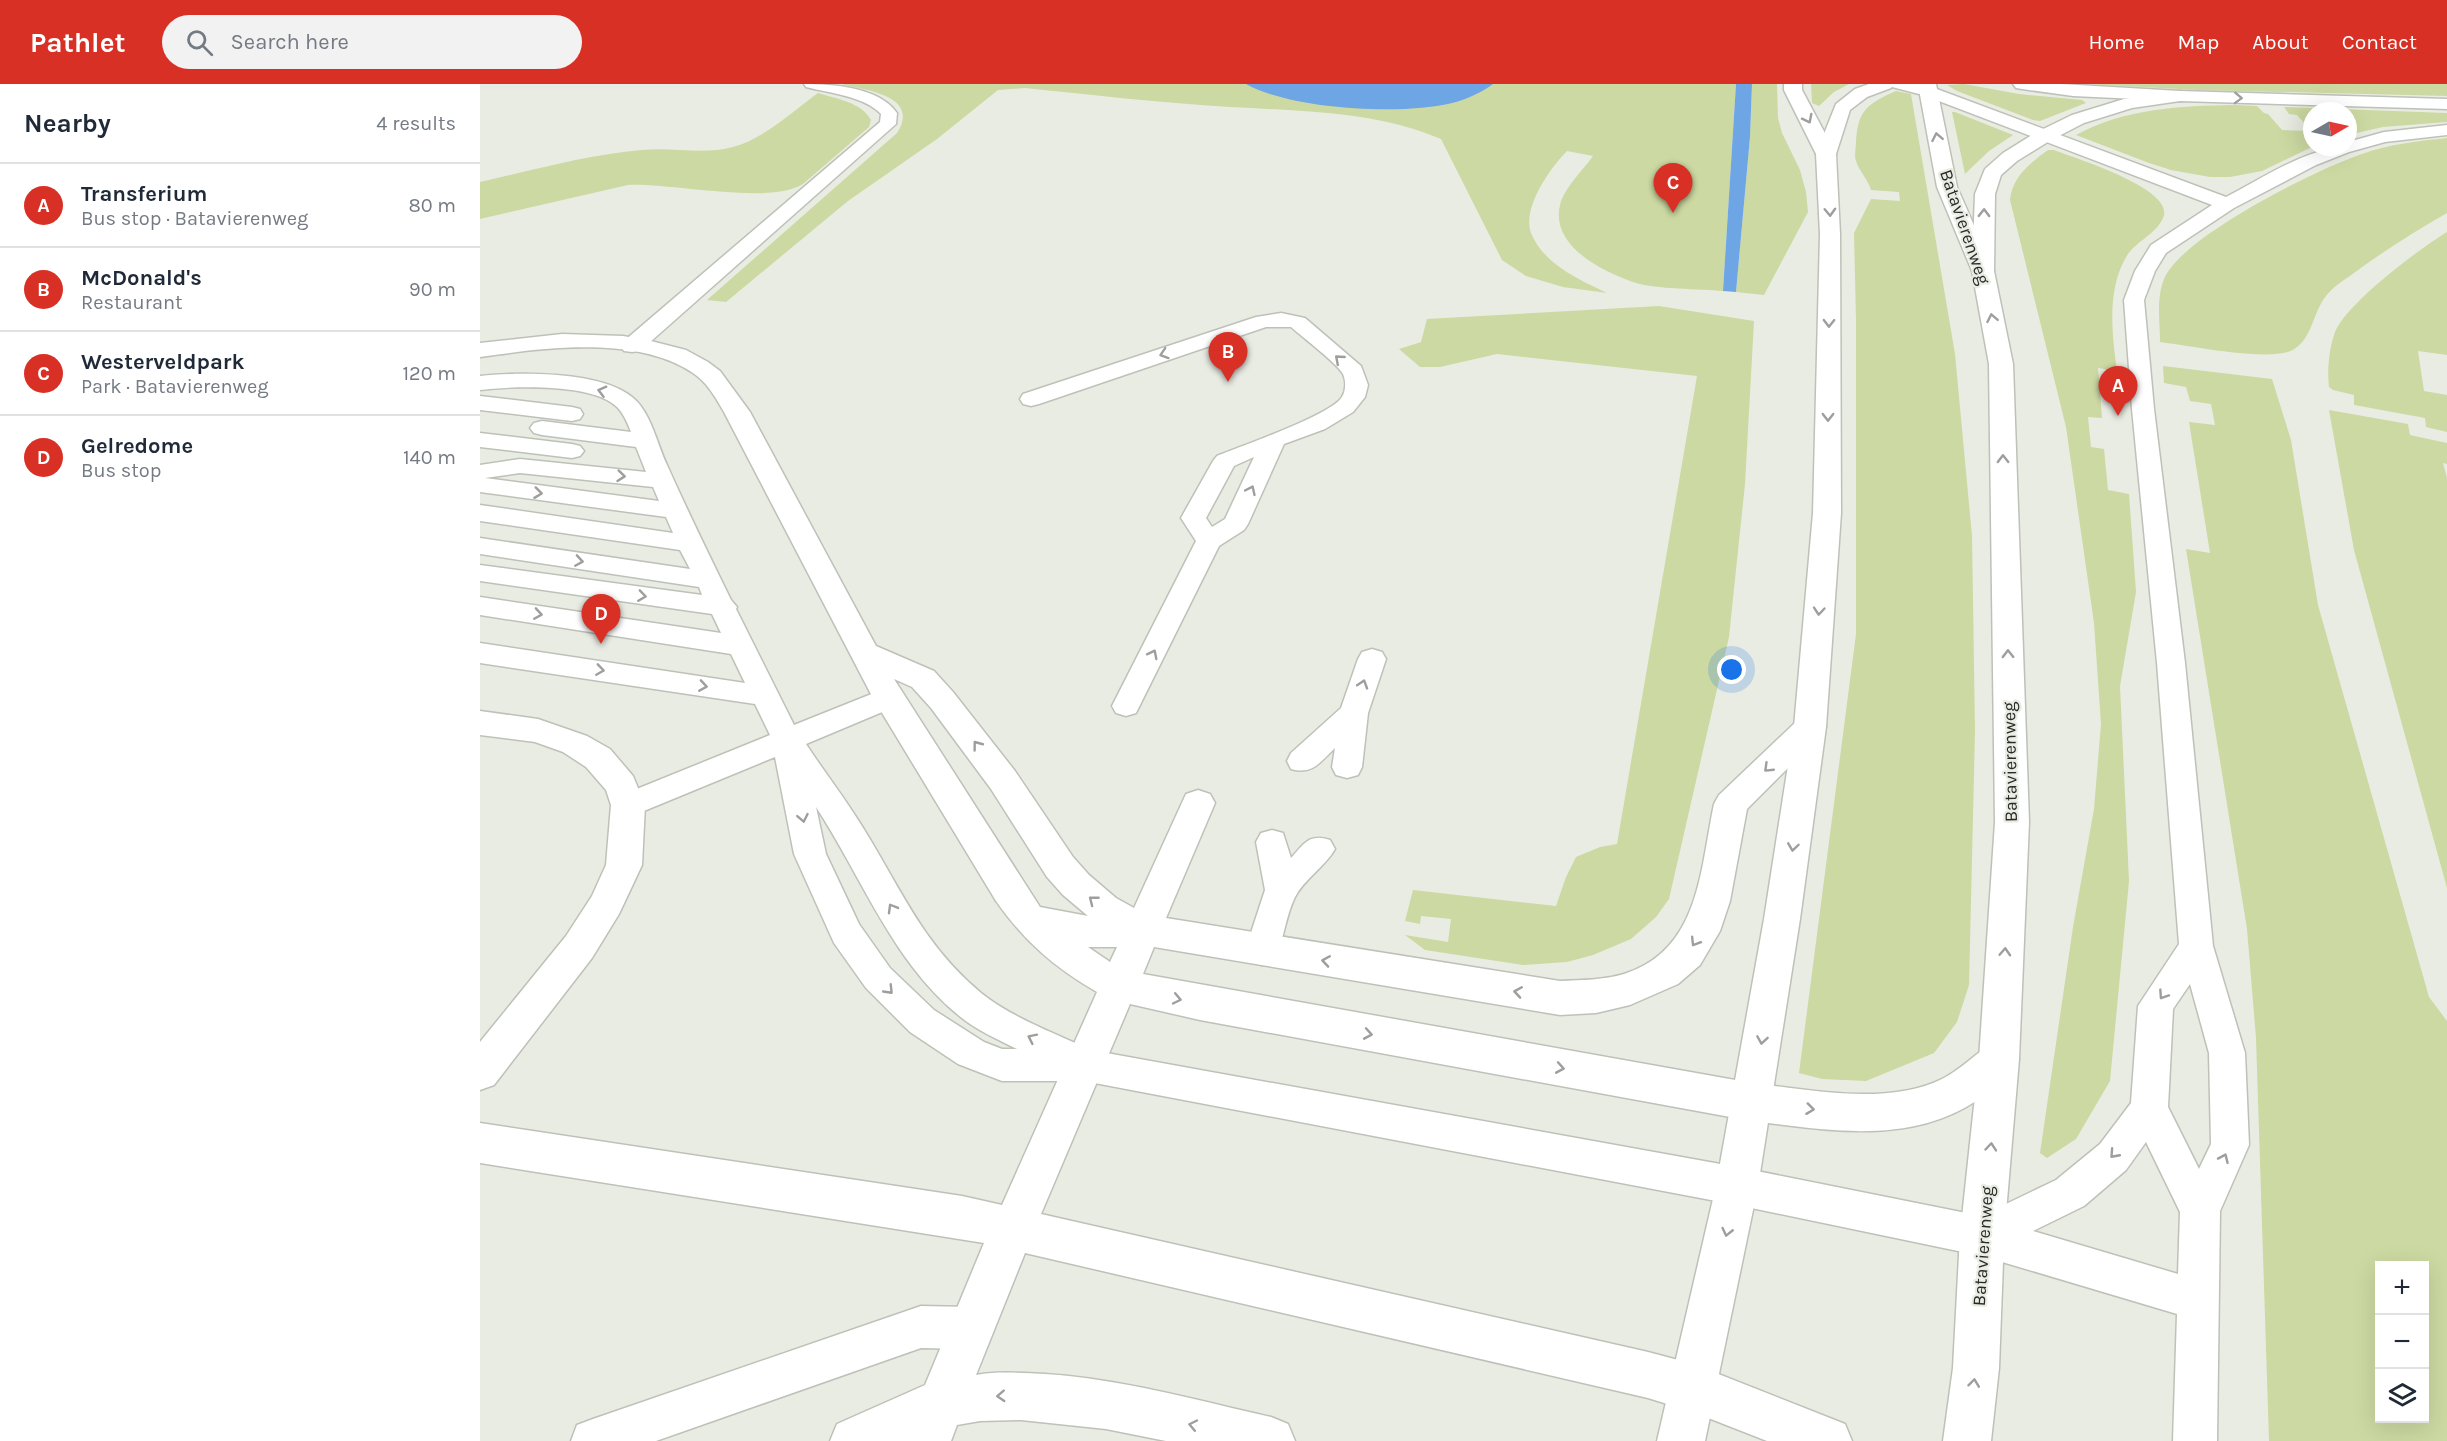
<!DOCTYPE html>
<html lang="en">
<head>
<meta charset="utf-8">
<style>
  :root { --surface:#fff; --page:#f2f2f3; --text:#1f2937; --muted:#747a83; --line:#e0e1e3; --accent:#d93025 }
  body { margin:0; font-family:Karla,sans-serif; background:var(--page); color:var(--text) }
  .controls { position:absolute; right:18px; bottom:18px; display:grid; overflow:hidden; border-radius:0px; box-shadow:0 6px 24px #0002 }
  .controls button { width:54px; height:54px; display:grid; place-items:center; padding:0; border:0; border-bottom:2px solid var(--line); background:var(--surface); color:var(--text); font:30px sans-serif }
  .compass { position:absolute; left:1823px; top:18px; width:54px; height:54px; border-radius:50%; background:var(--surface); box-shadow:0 6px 24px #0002; rotate:81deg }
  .you { position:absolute; left:1252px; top:586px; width:21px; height:21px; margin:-15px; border:4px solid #fff; border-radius:50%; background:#1a73e8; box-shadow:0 0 0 9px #1a73e833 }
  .badge { display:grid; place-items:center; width:39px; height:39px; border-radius:50%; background:var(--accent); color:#fff; font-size:20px; font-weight:700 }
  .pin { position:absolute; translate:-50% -50px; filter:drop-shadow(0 2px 3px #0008) }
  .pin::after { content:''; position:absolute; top:32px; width:21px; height:18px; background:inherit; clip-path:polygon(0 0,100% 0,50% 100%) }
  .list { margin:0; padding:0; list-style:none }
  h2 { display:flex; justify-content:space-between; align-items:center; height:78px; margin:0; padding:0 24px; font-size:26px }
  h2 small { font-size:20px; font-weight:400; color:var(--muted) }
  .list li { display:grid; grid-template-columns:39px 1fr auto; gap:18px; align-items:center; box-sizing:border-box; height:84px; padding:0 24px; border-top:2px solid var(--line) }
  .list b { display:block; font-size:22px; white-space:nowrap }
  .list p { margin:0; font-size:20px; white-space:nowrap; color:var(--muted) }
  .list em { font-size:20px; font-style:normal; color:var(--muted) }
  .icon { flex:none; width:33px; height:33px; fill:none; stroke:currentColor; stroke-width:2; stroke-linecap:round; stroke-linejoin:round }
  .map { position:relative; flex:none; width:1967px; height:1357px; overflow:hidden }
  header { display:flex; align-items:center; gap:36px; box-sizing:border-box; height:84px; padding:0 30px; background:var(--accent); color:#fff }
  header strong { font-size:28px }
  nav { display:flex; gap:33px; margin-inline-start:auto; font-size:21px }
  .search { width:420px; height:54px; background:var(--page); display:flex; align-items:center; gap:15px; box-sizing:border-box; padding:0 21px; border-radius:33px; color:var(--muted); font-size:22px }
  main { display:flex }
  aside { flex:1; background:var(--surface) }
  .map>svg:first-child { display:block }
  .green { fill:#ccd9a2; fill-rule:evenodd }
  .water { fill:#6ea5e4 }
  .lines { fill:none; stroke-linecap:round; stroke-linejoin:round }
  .lane-casing { stroke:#bec1b8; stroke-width:3 }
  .street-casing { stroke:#bec1b8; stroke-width:3 }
  .secondary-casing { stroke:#bec1b8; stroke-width:3 }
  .primary-casing { stroke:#bec1b8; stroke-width:3 }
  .lane { fill:#fff; fill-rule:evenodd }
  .street { fill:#fff; fill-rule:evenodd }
  .secondary { fill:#fff; fill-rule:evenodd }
  .primary { fill:#fff; fill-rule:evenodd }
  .oneway { stroke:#9e9f9d }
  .labels { text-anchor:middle; stroke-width:4.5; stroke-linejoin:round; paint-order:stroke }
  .street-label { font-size:18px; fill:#282926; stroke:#e9ece3 }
</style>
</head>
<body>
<header>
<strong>Pathlet</strong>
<div class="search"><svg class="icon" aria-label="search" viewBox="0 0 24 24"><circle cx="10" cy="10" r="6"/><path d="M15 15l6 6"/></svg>Search here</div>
<nav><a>Home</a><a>Map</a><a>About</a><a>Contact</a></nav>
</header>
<main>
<aside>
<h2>Nearby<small>4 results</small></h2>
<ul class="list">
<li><span class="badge">A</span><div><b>Transferium</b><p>Bus stop · Batavierenweg</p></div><em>80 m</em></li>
<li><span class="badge">B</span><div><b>McDonald's</b><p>Restaurant</p></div><em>90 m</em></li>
<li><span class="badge">C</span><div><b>Westerveldpark</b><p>Park · Batavierenweg</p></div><em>120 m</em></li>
<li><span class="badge">D</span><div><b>Gelredome</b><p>Bus stop</p></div><em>140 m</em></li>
</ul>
</aside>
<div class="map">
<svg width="1967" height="1357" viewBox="0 0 1967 1357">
  <rect width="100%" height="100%" fill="#e9ece3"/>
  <path class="green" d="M 361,0 L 1256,0 L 1243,207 C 1220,205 1175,205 1156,199 C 1124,188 1070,163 1080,121 C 1084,104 1104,85 1113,72 L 1087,67 C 1070,84 1042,124 1051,149 C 1063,180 1100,196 1127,209 L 1083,203 L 1046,192 L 1022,176 L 961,55 C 895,27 820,27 750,23 C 682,19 613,11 545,4 L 518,6 L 457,55 L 368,117 L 246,218 L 227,216 L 417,49 C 441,12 386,6 361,0 Z
    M 1272,0 L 1297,0 L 1298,34 L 1302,49 L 1320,86 L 1326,108 L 1328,128 L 1284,211 L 1256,208 L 1270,53 Z
    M 1331,0 L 1369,0 L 1354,8 L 1339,22 L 1332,19 Z
    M 1484,0 L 1539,10 L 1602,16 L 1606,19 L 1560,37 L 1553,36 L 1477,7 L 1467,1 Z
    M 1608,0 L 1967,0 L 1967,12 L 1718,6 Z
    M 1416,7 L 1431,10 L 1475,270 L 1492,452 L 1495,647 L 1489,901 L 1477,938 L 1454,969 L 1386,997 L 1342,995 L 1319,989 L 1376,550 L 1376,236 L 1374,149 L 1391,115 L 1420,117 L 1419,108 L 1391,106 C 1388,95 1379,87 1376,77 C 1374,72 1376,63 1376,58 C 1378,26 1387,20 1416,7 Z
    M 338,9 C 357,15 381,18 391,36 L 389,43 L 323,100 C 291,121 191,99 148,101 L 0,135 L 0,98 C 53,86 107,71 162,66 C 192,63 224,71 253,63 C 285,54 312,28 338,9 Z
    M 1755,21 L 1777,22 L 1784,29 L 1788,30 L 1802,46 L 1831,47 L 1817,31 L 1809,30 L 1804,23 L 1967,29 L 1967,38 L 1903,43 L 1868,51 L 1868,27 L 1832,27 L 1832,63 L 1782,87 L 1750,93 L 1730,93 L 1691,86 L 1669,79 L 1596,51 C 1646,24 1700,22 1755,21 Z
    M 1472,28 L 1475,28 L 1533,51 L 1509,67 L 1485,90 Z
    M 1967,54 L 1967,129 C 1935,147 1904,167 1874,189 C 1864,196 1853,203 1846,212 C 1832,229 1832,260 1808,268 C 1780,276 1712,262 1680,258 C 1680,238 1676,215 1684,195 C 1702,152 1837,85 1882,70 C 1909,60 1939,57 1967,54 Z
    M 1568,66 L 1574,66 C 1594,74 1697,105 1683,134 C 1676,150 1657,157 1648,170 C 1626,204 1632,250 1637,287 L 1618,284 L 1622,334 L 1608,333 L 1611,363 L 1624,365 L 1628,406 L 1649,410 L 1656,508 L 1640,602 L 1649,797 L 1630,997 L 1596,1055 L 1567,1074 L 1560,1069 L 1593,843 L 1614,725 L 1621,640 L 1614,539 L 1586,343 L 1530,116 C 1532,93 1550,79 1568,66 Z
    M 1967,148 L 1967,271 L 1938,267 L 1944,307 L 1967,311 L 1967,348 L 1946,343 L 1945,334 L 1874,321 L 1874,311 L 1853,306 L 1849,303 C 1847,286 1849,265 1855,248 C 1867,219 1939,165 1967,148 Z
    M 1179,222 L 1274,237 L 1265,400 L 1249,553 L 1189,815 L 1176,833 L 1151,855 L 1113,871 L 1087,878 L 1043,881 L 945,866 L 925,851 L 968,858 L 971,835 L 941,832 L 940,840 L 925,837 L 933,806 L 1076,822 L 1086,793 L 1096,773 L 1120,763 L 1137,760 L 1217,292 L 1017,270 L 960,283 L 940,283 L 919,265 L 941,258 L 947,235 Z
    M 1683,282 L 1792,295 L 1811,356 L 1838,521 L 1949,913 L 1967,937 L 1967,1357 L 1789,1357 L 1776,954 L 1767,845 L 1706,465 L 1730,469 L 1709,338 L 1735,341 L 1731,320 L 1710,317 L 1706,303 L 1684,299 ZM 1900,1182 L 1944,1182 L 1944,1334 L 1900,1334 Z
    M 1849,326 L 1928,340 L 1930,351 L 1967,359 L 1967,380 L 1963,379 L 1967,394 L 1967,804 L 1874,466 Z"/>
  <path class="water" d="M 766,0 L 1013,0 C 1002,8 989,14 976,18 C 925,32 812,26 766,0 Z
    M 1256,0 L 1272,0 L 1270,53 L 1256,208 L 1243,207 Z"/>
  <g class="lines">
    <g class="lane-casing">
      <path id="lane" d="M 324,0 C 353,0 399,3 417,29 L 416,40 L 160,267 L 152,268 L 144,267 L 141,262 L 144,257 L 400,38 L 401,30 C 384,12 349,9 326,3 Z
        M 1410,0 L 1439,0 L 1454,4 L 1746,113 C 1782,95 1827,63 1868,63 L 1868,58 L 1904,48 L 1967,41 L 1967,51 L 1905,58 L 1869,68 L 1836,81 L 1754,124 L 1686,169 L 1675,187 L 1664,216 L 1674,325 L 1705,579 L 1733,862 L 1765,969 L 1769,1061 L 1740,1127 L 1737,1357 L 1693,1357 L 1697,1230 L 1502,1172 L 1257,1121 L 604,997 L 522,997 L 478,980 L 430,948 L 386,904 L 354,859 L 314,770 L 295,673 L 159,729 L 148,733 L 137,729 L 133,721 L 137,713 L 290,651 L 275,620 L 0,579 L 0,559 L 265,599 L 251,570 L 0,531 L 0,513 L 241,549 L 232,530 L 0,497 L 0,481 L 222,511 L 219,503 L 0,470 L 0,454 L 210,485 L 200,466 L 0,437 L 0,421 L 193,449 L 186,433 L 0,408 L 0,381 L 40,375 L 166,388 L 156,363 L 62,351 L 54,349 L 50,344 L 54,339 L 62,337 L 151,348 C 148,340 144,330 137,323 C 113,299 32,302 0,306 L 0,292 C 39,288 120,287 152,313 C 171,328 177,360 187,381 C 207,426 229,471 251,516 L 257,523 L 256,525 L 314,641 L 399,607 L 409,604 L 419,607 L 423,614 L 419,621 L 326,660 C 345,689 367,717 385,747 C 423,809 443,860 501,909 C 532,934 575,949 610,966 L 1257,1083 L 1501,1132 L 1576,1096 L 1620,1060 L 1651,1019 L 1658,922 L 1699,860 L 1677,579 L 1652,325 L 1644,216 L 1655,187 L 1671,161 L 1732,121 L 1443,11 L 1412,3 ZM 40,389 L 173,403 L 179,417 L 5,394 ZM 336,723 C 382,793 411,875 477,930 C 494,945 517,955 537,965 L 522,965 L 504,958 L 454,926 L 410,884 L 379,840 L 346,770 ZM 1710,900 L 1729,969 L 1731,1060 L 1719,1085 L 1688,1023 L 1693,925 ZM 1666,1058 L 1700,1128 L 1698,1190 L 1553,1147 L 1604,1122 L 1646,1086 Z
        M 801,229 L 825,234 L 881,282 L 888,301 L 885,313 L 873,328 L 845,345 L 804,360 L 768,440 L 764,446 L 739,462 L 656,629 L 646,632 L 636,629 L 632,622 L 716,457 L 701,434 L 733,377 L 737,372 C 761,362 851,331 862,313 C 866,306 866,297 863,290 C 857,279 822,253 811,243 L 786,243 L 559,320 L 551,322 L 543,320 L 540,315 L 543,310 L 776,233 ZM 774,373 L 745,435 L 732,443 L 726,434 L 754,382 Z
        M 0,312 L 92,323 L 100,325 L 103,330 L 100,335 L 92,337 L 0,326 Z
        M 0,349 L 92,360 L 100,362 L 104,367 L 100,372 L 92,374 L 0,363 Z
        M 892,565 L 902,568 L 906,575 L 888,629 L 882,683 L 878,691 L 867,694 L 856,691 L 852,683 L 855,664 C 840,678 833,691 811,685 L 807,677 L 811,669 L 861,624 L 878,575 L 882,568 Z
        M 792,746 L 803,749 L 811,774 C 824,760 829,749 850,756 L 855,765 C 845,783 824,795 815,813 C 805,833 804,857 794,877 L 782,881 L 770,877 L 765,867 L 785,806 L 776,758 L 781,749 Z
        M 441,1222 L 490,1223 L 505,1229 L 511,1244 L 505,1259 L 490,1265 L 441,1264 L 176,1357 L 91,1357 L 97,1341 L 113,1335 Z"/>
    </g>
    <g class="street-casing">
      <path id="street" d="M 82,250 L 143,252 L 171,257 L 206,266 L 228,278 L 240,287 L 270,328 L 396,562 L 454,587 L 473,608 L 535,687 L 593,773 L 609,791 L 636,814 L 654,824 L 706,710 L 718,706 L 730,710 L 735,719 L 686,834 L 1080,897 C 1101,896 1124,896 1144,890 C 1220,866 1220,786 1234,720 L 1239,711 L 1319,635 L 1330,631 L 1341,635 L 1346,643 L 1341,651 L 1267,725 L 1250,817 L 1240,847 L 1220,881 L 1198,900 L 1150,921 L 1116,929 L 1080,931 L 674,863 L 663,890 L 1272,999 C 1331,1006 1407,1022 1462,995 C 1483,985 1497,966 1519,957 L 1533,962 L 1539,975 C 1532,990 1521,998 1508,1008 C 1440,1063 1351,1047 1272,1037 L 720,936 L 650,920 L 561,1130 L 1168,1268 L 1213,1280 L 1365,1340 L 1372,1357 L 1287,1357 L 1213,1328 L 1168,1314 L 545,1169 L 496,1291 C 518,1287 542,1289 565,1290 C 641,1295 716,1316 791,1333 L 808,1340 L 815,1357 L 686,1357 L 626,1345 L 541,1336 L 500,1337 L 477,1341 L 471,1357 L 350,1357 L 357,1340 L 445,1301 L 504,1159 L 0,1079 L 0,1039 L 482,1112 L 522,1121 L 617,908 C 575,884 544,857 516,817 L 393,614 L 244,328 C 236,314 227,298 213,289 C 156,251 63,264 0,273 L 0,259 ZM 414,595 L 432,603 L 451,624 L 511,705 L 567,793 L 583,811 L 608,832 L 560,823 ZM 608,863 L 637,863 L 630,878 Z
        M 0,627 L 58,635 L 107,652 L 130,665 L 153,692 L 165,721 L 162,781 L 139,830 L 112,874 L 14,1001 L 0,1006 L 0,958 L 86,852 L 112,812 L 126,781 L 131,721 L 126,706 L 106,683 L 83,668 L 55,658 L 0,651 Z"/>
    </g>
    <g class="secondary-casing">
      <path id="secondary" d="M 1304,0 L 1322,0 L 1322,6 L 1356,70 L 1353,74 L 1339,74 L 1336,70 L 1304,6 Z
        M 1438,0 L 1456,0 L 1477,103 L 1514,187 L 1511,192 L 1503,194 L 1495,192 L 1492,187 L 1457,103 Z
        M 1533,0 L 1581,0 L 1700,7 L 1706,8 L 1709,12 L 1706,16 L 1700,17 L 1593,12 L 1542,5 L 1536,4 Z"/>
    </g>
    <g class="primary-casing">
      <path id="primary" d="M 1389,0 L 1414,0 L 1411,4 L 1387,13 L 1370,26 L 1356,70 L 1360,150 L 1361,429 L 1346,643 L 1320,835 L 1278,1102 L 1225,1357 L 1177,1357 L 1236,1102 L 1284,835 L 1314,643 L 1333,429 L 1340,150 L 1336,70 L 1356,20 L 1375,5 Z
        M 1700,7 L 1967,15 L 1967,25 L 1700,17 L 1652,24 L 1604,39 L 1571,56 L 1537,77 L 1521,91 L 1515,110 L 1514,187 L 1533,280 L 1549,738 L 1539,975 L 1524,1152 L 1519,1284 L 1511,1357 L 1463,1357 L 1473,1284 L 1480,1152 L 1499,975 L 1515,738 L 1509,280 L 1492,187 L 1495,110 L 1505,85 L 1523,69 L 1557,48 L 1592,31 L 1644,15 Z"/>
    </g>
    <use href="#lane" class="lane"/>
    <use href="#street" class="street"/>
    <use href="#secondary" class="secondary"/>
    <use href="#primary" class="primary"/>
  </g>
  <defs><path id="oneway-chevron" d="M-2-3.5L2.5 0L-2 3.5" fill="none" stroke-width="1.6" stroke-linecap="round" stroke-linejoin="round" transform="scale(1.5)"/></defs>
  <g class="oneway">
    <use href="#oneway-chevron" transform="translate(1758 14) rotate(2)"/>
    <use href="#oneway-chevron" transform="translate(1328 35) rotate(63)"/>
    <use href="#oneway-chevron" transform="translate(1457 53) rotate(-101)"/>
    <use href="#oneway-chevron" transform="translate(1350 128) rotate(88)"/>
    <use href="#oneway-chevron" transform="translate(1504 129) rotate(-89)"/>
    <use href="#oneway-chevron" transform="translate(1512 234) rotate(-101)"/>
    <use href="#oneway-chevron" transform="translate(1349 239) rotate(91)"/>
    <use href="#oneway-chevron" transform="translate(684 270) rotate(162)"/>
    <use href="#oneway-chevron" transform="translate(859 275) rotate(-139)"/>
    <use href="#oneway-chevron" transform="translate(122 307) rotate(-165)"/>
    <use href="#oneway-chevron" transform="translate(1348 333) rotate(90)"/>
    <use href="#oneway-chevron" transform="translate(1523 375) rotate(-91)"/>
    <use href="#oneway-chevron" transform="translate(141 392) rotate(6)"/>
    <use href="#oneway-chevron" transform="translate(771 406) rotate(-65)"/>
    <use href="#oneway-chevron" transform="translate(58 409) rotate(7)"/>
    <use href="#oneway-chevron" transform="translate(99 477) rotate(9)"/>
    <use href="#oneway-chevron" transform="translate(162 512) rotate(8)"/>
    <use href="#oneway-chevron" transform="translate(1339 527) rotate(95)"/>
    <use href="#oneway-chevron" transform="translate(58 530) rotate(9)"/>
    <use href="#oneway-chevron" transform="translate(673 570) rotate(-63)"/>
    <use href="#oneway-chevron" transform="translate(1528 570) rotate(-91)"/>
    <use href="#oneway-chevron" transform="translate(120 586) rotate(8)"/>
    <use href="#oneway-chevron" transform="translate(883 600) rotate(-72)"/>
    <use href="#oneway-chevron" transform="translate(223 602) rotate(9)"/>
    <use href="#oneway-chevron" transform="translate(497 661) rotate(-127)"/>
    <use href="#oneway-chevron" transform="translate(1288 684) rotate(136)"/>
    <use href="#oneway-chevron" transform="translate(323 734) rotate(79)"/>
    <use href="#oneway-chevron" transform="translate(1313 763) rotate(98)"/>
    <use href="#oneway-chevron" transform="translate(613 816) rotate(-142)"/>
    <use href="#oneway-chevron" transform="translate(412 824) rotate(-120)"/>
    <use href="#oneway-chevron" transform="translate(1215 858) rotate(122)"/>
    <use href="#oneway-chevron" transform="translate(1525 868) rotate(-87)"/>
    <use href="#oneway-chevron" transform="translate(846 877) rotate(-171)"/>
    <use href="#oneway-chevron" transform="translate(409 906) rotate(46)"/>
    <use href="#oneway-chevron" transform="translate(1038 908) rotate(-171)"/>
    <use href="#oneway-chevron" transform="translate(1683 911) rotate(124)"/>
    <use href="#oneway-chevron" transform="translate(697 915) rotate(12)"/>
    <use href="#oneway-chevron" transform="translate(888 950) rotate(10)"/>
    <use href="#oneway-chevron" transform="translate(552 954) rotate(-154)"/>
    <use href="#oneway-chevron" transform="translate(1282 956) rotate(99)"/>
    <use href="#oneway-chevron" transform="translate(1080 984) rotate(10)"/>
    <use href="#oneway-chevron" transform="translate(1330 1025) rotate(7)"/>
    <use href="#oneway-chevron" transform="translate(1511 1063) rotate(-85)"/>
    <use href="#oneway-chevron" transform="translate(1634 1070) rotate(132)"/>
    <use href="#oneway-chevron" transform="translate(1744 1074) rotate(-66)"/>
    <use href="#oneway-chevron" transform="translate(1247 1148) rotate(103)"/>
    <use href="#oneway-chevron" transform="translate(1494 1299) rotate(-83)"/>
    <use href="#oneway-chevron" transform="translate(521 1312) rotate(177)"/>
    <use href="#oneway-chevron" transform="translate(713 1341) rotate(-168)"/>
  </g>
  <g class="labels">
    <g class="street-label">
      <text transform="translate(1485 143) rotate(71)" y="6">Batavierenweg</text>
      <text transform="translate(1530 678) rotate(-91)" y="6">Batavierenweg</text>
      <text transform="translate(1503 1162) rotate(-86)" y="6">Batavierenweg</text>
    </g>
  </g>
</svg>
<div class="controls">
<button>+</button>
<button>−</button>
<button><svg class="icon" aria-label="layers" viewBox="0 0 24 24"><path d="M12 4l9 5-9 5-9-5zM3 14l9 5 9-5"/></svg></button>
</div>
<svg class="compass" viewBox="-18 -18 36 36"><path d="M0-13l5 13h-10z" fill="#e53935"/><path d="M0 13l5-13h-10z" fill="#747a83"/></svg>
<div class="you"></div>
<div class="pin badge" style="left:1638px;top:332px">A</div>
<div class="pin badge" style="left:748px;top:298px">B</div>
<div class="pin badge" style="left:1193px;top:129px">C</div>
<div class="pin badge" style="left:121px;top:560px">D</div>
</div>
</main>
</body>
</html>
